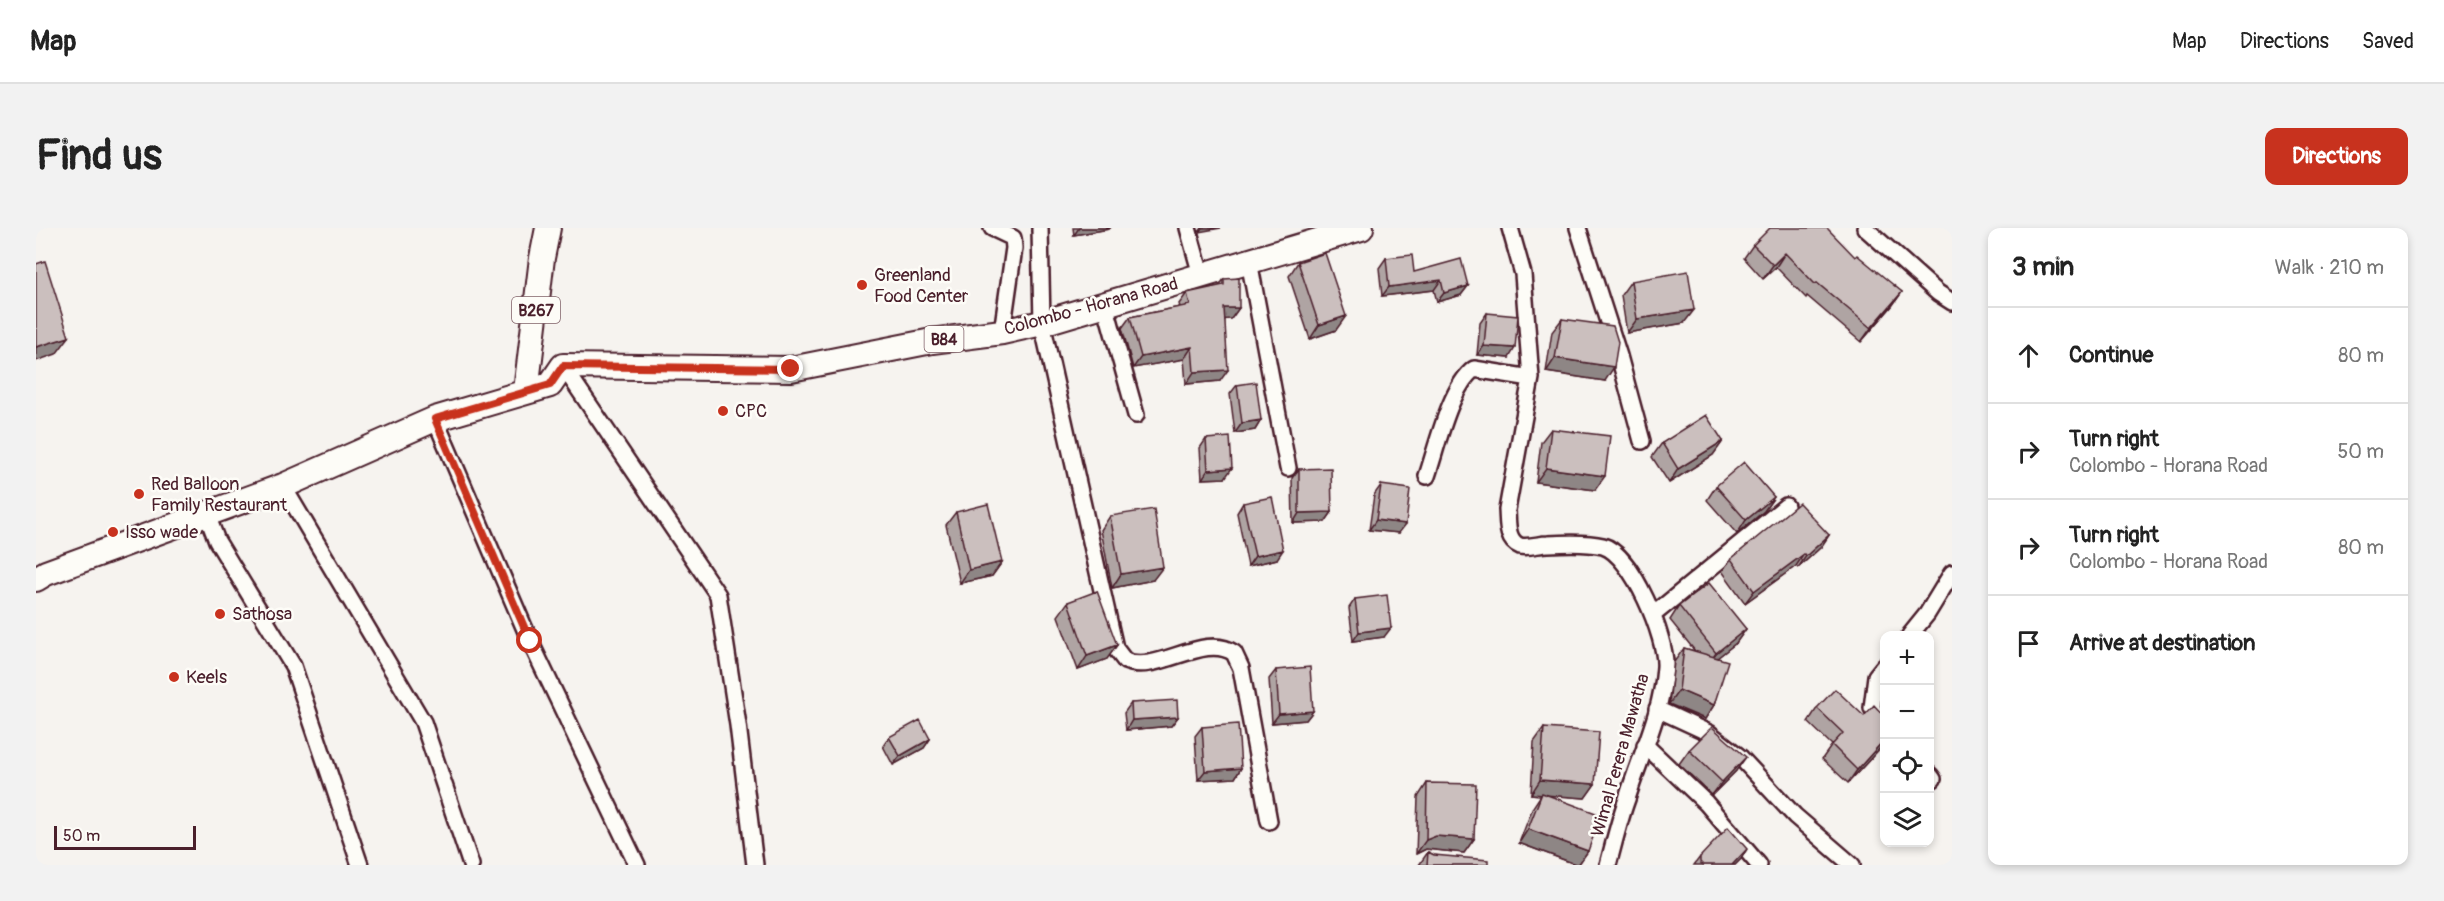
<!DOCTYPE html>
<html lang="en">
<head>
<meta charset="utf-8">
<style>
  :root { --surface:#fff; --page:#f2f2f2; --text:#222; --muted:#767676; --line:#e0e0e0; --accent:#c8321e }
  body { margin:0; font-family:Pangolin,sans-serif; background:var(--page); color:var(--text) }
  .controls { position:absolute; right:18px; bottom:18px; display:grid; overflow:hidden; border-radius:12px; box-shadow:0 3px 9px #0003 }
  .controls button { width:54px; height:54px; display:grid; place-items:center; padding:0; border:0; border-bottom:2px solid var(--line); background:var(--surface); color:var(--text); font:30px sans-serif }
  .scale { position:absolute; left:18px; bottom:15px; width:142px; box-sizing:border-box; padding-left:6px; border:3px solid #4a1f2b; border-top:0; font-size:16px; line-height:21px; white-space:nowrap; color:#4a1f2b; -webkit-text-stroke:4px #fdfcf7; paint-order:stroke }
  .stop { position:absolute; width:18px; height:18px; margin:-14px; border:4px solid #c8321e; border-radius:50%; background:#fff }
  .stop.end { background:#c8321e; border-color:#fff; box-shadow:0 2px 6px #0008 }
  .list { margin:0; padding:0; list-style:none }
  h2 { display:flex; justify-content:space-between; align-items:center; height:78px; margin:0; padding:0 24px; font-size:26px }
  h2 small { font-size:20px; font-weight:400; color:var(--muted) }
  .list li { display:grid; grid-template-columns:39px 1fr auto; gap:18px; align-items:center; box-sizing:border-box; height:96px; padding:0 24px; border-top:2px solid var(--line) }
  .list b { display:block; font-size:22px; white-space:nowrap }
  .list p { margin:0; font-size:20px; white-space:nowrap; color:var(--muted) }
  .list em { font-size:20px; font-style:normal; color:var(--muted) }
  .icon { flex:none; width:33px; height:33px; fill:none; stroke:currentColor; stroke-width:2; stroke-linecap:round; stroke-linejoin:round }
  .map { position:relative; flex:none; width:1916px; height:637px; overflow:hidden; border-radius:12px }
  header { display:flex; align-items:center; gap:36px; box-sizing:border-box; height:84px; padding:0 30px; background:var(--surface); border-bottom:2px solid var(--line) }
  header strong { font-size:28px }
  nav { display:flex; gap:33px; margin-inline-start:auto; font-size:21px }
  .intro { display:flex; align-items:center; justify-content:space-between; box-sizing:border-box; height:144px; padding:0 36px }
  h1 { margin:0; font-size:42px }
  .button { padding:15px 27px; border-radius:12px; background:var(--accent); color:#fff; font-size:21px; font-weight:700 }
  main { display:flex; gap:36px; padding:0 36px }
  aside { flex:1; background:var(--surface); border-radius:12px; box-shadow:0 3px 9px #0003 }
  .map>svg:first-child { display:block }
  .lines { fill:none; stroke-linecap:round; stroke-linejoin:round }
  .minor-casing { stroke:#4a1f2b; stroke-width:20 }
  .primary-casing { stroke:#4a1f2b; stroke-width:28 }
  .minor { stroke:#fdfcf7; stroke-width:15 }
  .primary { stroke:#fdfcf7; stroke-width:24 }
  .wall { fill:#afa4a3; stroke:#4a1f2b; stroke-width:1.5 }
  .shaded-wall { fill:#8e8685; stroke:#4a1f2b; stroke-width:1.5 }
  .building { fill:#cbbfbe; stroke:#4a1f2b; stroke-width:1.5 }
  .route { stroke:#c8321e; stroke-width:8 }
  .poi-dot { fill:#c8321e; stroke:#fdfcf7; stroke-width:2 }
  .labels { text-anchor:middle; stroke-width:5; stroke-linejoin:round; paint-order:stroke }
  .shield { fill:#fdfcf7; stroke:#806168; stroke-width:1.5 }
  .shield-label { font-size:16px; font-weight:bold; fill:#4a1f2b }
  .poi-label { font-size:18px; fill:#4a1f2b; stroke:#fdfcf7; text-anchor:start }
  .street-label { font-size:18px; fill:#4a1f2b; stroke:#fdfcf7 }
</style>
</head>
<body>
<header>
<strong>Map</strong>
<nav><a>Map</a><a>Directions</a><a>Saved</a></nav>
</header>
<div class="intro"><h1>Find us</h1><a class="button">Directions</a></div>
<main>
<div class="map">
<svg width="1916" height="637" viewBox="0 0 1916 637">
  <rect width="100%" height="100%" fill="#f6f3ef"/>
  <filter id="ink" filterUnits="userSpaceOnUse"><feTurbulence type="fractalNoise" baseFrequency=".0167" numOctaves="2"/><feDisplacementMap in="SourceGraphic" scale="12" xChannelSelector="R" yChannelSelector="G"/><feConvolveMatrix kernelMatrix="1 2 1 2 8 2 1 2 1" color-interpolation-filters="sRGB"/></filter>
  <g filter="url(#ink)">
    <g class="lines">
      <g class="minor-casing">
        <path id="minor" d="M 956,0 L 977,10 L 978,20 L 966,104
          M 1004,0 L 1006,95 L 1079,420 L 1089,433 C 1121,447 1168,404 1198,425 L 1205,440 L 1233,593
          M 1152,0 L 1165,47
          M 1474,0 L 1487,46 L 1495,150 L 1471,282 C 1472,294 1470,313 1484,318 C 1493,320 1503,316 1512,316 C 1528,315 1551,314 1567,318 C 1596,326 1631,411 1629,439 C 1626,485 1604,528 1591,571 C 1583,593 1578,615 1572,637
          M 1542,0 L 1583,128 L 1606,213
          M 1829,0 L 1902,65 L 1916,74
          M 1213,33 L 1252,240
          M 1069,76 L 1100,187
          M 527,138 L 682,367 L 702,497 L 719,637
          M 399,191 L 494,413 L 601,637
          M 1391,248 C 1401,219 1414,159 1438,141 L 1495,150
          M 247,258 L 387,494 L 435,637
          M 171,287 L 181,313 L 257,438 L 324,637
          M 1617,387 L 1750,278
          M 1874,407 L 1891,386 L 1916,345
          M 1848,438 L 1840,448 L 1836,480 L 1848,498
          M 1621,481 L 1673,505 L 1705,530 L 1759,588 L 1816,637
          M 1609,517 L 1670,575 L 1723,637
          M 1894,547 L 1897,551"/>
      </g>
      <g class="primary-casing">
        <path id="primary" d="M 490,163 L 506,30 L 512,0
          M 0,351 L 10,345 L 247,258 L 399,191 L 514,157 L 527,138 L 755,141 L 896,113 L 966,104 L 1006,95 L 1325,0"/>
      </g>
      <use href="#minor" class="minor"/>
      <use href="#primary" class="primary"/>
    </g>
    <path class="wall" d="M 1037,0 L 1074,0 L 1073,1 L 1038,7 Z
      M 1717,17 L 1819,29 L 1866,64 L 1856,78 L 1825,114 L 1771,68 L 1770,70 L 1740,39 L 1727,51 L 1708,30 Z
      M 1350,30 L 1378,44 L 1432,58 L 1425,67 L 1401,74 L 1398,62 L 1346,68 L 1343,40 Z
      M 1262,34 L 1300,102 L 1274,111 L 1253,48 Z
      M 1188,51 L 1203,80 L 1195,91 L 1189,91 L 1184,153 L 1150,156 L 1148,131 L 1097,140 L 1086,100 L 1094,89 L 1144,79 L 1143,76 L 1151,65 L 1183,58 Z
      M 1595,53 L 1648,95 L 1591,105 L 1585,67 Z
      M 1451,85 L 1473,130 L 1441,127 L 1444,95 Z
      M 1526,91 L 1569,153 L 1510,144 L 1516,104 Z
      M 1201,157 L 1225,192 L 1219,202 L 1199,205 L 1194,166 Z
      M 1515,201 L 1559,262 L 1500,254 L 1505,214 Z
      M 1170,211 L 1189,250 L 1166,251 L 1164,220 Z
      M 1687,213 L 1677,227 L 1633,255 L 1616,229 L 1626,215 Z
      M 1263,241 L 1296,284 L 1289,294 L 1257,295 L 1256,250 Z
      M 1345,257 L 1363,305 L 1333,302 L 1338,267 Z
      M 1680,258 L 1738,269 L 1728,283 L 1701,306 L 1671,272 Z
      M 1207,275 L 1241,331 L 1212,338 L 1201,285 Z
      M 920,284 L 966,334 L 956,348 L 924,355 L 910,297 Z
      M 1074,288 L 1117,352 L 1076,360 L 1065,302 Z
      M 1793,307 L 1785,319 L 1762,340 L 1760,338 L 1709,375 L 1686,343 L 1695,331 Z
      M 1319,371 L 1348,409 L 1317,413 L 1313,380 Z
      M 1032,374 L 1081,417 L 1071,431 L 1042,442 L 1022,388 Z
      M 1643,378 L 1710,401 L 1700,415 L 1681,430 L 1678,477 L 1669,491 L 1633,476 L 1638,434 L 1648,420 L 1659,423 L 1634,392 Z
      M 1240,442 L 1277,483 L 1270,492 L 1236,495 L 1233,451 Z
      M 1095,475 L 1142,489 L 1135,498 L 1090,502 L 1088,485 Z
      M 1781,480 L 1828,488 L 1848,516 L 1812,555 L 1786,531 L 1796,517 L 1772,494 Z
      M 1166,499 L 1205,540 L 1199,550 L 1162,552 L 1159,508 Z
      M 1508,500 L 1559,556 L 1549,570 L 1511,567 L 1552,623 L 1542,637 L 1483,615 L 1497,579 L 1505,567 L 1495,566 L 1498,514 Z
      M 853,509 L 894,511 L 888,520 L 857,537 L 847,518 Z
      M 1653,522 L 1700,543 L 1676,567 L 1643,536 Z
      M 1391,555 L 1438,611 L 1428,625 L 1390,621 L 1380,626 L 1382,569 Z
      M 1392,624 L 1398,627 L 1452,637 L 1383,637 Z
      M 1664,629 L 1705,631 L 1699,637 L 1658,637 Z"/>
    <path class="shaded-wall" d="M 1043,0 L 1074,0 L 1073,1 L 1038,7 Z
      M 1166,0 L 1185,0 L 1163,4 Z
      M 1749,25 L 1740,39 L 1727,51 L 1737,37 Z
      M 1405,52 L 1398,62 L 1346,68 L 1353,59 Z
      M 1432,58 L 1425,67 L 1401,74 L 1408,65 Z
      M 1866,64 L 1856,78 L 1825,114 L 1835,100 Z
      M 1188,80 L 1203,80 L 1195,91 L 1180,92 Z
      M 1658,82 L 1648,95 L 1591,105 L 1601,91 Z
      M 1310,88 L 1300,102 L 1274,111 L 1283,97 Z
      M 33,109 L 20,126 L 0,133 L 0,119 Z
      M 1448,118 L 1479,120 L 1473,130 L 1441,127 Z
      M 1156,119 L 1148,131 L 1097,140 L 1105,129 Z
      M 1519,130 L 1578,139 L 1569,153 L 1510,144 Z
      M 1192,142 L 1184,153 L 1150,156 L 1158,144 Z
      M 1225,192 L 1219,202 L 1199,205 L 1206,195 Z
      M 1687,213 L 1677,227 L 1633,255 L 1642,241 Z
      M 1196,240 L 1189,250 L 1166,251 L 1172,242 Z
      M 1510,240 L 1569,248 L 1559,262 L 1500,254 Z
      M 1738,269 L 1728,283 L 1701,306 L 1710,292 Z
      M 1296,284 L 1289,294 L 1257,295 L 1263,285 Z
      M 1340,292 L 1370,296 L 1363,305 L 1333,302 Z
      M 1793,307 L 1785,319 L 1762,340 L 1770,328 Z
      M 1247,322 L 1241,331 L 1212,338 L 1219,328 Z
      M 1768,326 L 1760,338 L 1709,375 L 1718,363 Z
      M 966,334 L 956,348 L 924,355 L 933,342 Z
      M 1127,339 L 1117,352 L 1076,360 L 1085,346 Z
      M 1355,400 L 1348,409 L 1317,413 L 1323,404 Z
      M 1710,401 L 1700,415 L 1671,438 L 1680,425 Z
      M 1081,417 L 1071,431 L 1042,442 L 1051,428 Z
      M 1643,462 L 1678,477 L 1669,491 L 1633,476 Z
      M 1277,483 L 1270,492 L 1236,495 L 1243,486 Z
      M 1142,489 L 1135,498 L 1090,502 L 1096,492 Z
      M 894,511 L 888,520 L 857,537 L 864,528 Z
      M 1848,512 L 1848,516 L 1812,555 L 1821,542 Z
      M 1710,529 L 1700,543 L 1676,567 L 1686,554 Z
      M 1205,540 L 1199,550 L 1162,552 L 1169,543 Z
      M 1504,552 L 1559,556 L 1549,570 L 1495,566 Z
      M 1492,601 L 1552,623 L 1542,637 L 1483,615 Z
      M 1400,608 L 1438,611 L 1428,625 L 1390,621 L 1380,626 L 1390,612 Z
      M 1711,621 L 1705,631 L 1699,637 L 1696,637 Z"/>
    <path class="building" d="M 1734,0 L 1791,0 L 1819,29 L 1821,27 L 1866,64 L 1835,100 L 1781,55 L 1779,56 L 1749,25 L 1737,37 L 1717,17 Z
      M 1289,25 L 1310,88 L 1283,97 L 1262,34 Z
      M 1376,27 L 1378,44 L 1425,31 L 1432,58 L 1408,65 L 1405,52 L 1353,59 L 1350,30 Z
      M 9,33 L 33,109 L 0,119 L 0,36 Z
      M 1652,43 L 1658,82 L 1601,91 L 1595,53 Z
      M 1203,50 L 1203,80 L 1188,80 L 1192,142 L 1158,144 L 1156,119 L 1105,129 L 1094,89 L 1154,77 L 1151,65 L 1188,57 L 1188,51 Z
      M 1451,85 L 1482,88 L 1479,120 L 1448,118 Z
      M 1526,91 L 1577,98 L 1582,114 L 1578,139 L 1519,130 Z
      M 1220,154 L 1225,192 L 1206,195 L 1201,157 Z
      M 1670,187 L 1687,213 L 1642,241 L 1626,215 Z
      M 1515,201 L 1574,208 L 1569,248 L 1510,240 Z
      M 1194,209 L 1196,240 L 1172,242 L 1170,211 Z
      M 1708,234 L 1738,269 L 1710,292 L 1680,258 Z
      M 1295,240 L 1296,284 L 1263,285 L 1263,241 Z
      M 1345,257 L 1374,261 L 1370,296 L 1340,292 Z
      M 1236,269 L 1247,322 L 1219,328 L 1207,275 Z
      M 1763,275 L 1793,307 L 1770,328 L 1768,326 L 1718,363 L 1695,331 Z
      M 952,276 L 966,334 L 933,342 L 920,284 Z
      M 1118,281 L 1127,339 L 1085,346 L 1074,288 Z
      M 1673,355 L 1710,401 L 1680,425 L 1643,378 Z
      M 1061,363 L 1081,417 L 1051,428 L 1032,374 Z
      M 1351,367 L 1355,400 L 1323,404 L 1319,371 Z
      M 1648,420 L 1692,433 L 1678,477 L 1643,462 Z
      M 1274,439 L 1277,483 L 1243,486 L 1240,442 Z
      M 1799,461 L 1828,488 L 1838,477 L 1848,488 L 1848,512 L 1821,542 L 1796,517 L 1807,505 L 1781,480 Z
      M 1141,472 L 1142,489 L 1096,492 L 1095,475 Z
      M 884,492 L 894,511 L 864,528 L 853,509 Z
      M 1202,496 L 1205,540 L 1169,543 L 1166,499 Z
      M 1676,499 L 1710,529 L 1686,554 L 1653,522 Z
      M 1508,500 L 1563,504 L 1559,556 L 1504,552 Z
      M 1391,555 L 1440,556 L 1438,611 L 1400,608 L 1390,612 Z
      M 1506,565 L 1565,587 L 1552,623 L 1492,601 Z
      M 1692,599 L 1711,621 L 1696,637 L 1667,637 L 1664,634 L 1664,629 Z
      M 1392,624 L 1398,627 L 1452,632 L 1452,637 L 1391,637 Z"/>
  </g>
  <g class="lines" filter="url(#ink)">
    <path class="route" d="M 494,413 L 399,191 L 514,157 L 527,138 L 755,141"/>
  </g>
  <g class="poi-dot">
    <circle cx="826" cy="57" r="6"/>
    <circle cx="687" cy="183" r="6"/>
    <circle cx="103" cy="266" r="6"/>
    <circle cx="77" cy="304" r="6"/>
    <circle cx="184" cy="386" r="6"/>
    <circle cx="138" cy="449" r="6"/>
  </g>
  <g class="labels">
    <g class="shield">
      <rect x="476" y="69" width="48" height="26" rx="4.5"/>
      <rect x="888.5" y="98" width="39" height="26" rx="4.5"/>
    </g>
    <g class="shield-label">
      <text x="500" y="88">B267</text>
      <text x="908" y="117">B84</text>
    </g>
    <g class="poi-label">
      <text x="838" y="53">Greenland<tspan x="838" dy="21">Food Center</tspan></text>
      <text x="699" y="189">CPC</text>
      <text x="115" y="262">Red Balloon<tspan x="115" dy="21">Family Restaurant</tspan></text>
      <text x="89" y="310">Isso wade</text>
      <text x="196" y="392">Sathosa</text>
      <text x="150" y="455">Keels</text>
    </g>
    <g class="street-label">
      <text transform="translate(1055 78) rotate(-15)" y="6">Colombo - Horana Road</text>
      <text transform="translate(1584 527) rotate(-74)" y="6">Wimal Perera Mawatha</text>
    </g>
  </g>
</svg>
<div class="controls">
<button>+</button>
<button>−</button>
<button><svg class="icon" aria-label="locate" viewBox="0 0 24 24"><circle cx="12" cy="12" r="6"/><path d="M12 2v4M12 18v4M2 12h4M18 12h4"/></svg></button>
<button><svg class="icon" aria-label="layers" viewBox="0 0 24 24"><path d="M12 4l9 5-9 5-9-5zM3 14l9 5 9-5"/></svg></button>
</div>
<div class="scale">50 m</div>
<div class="stop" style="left:494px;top:413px"></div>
<div class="stop end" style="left:755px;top:141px"></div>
</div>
<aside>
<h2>3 min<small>Walk · 210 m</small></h2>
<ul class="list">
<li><svg class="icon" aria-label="ahead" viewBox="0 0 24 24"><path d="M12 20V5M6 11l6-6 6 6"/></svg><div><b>Continue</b></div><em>80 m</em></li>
<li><svg class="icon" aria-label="right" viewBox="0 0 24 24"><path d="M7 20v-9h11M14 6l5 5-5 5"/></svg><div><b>Turn right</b><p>Colombo - Horana Road</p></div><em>50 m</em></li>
<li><svg class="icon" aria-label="right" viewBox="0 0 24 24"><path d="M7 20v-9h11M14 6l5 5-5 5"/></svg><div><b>Turn right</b><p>Colombo - Horana Road</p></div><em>80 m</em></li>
<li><svg class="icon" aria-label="arrive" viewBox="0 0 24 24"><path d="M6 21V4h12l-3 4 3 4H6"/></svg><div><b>Arrive at destination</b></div></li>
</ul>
</aside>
</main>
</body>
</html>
